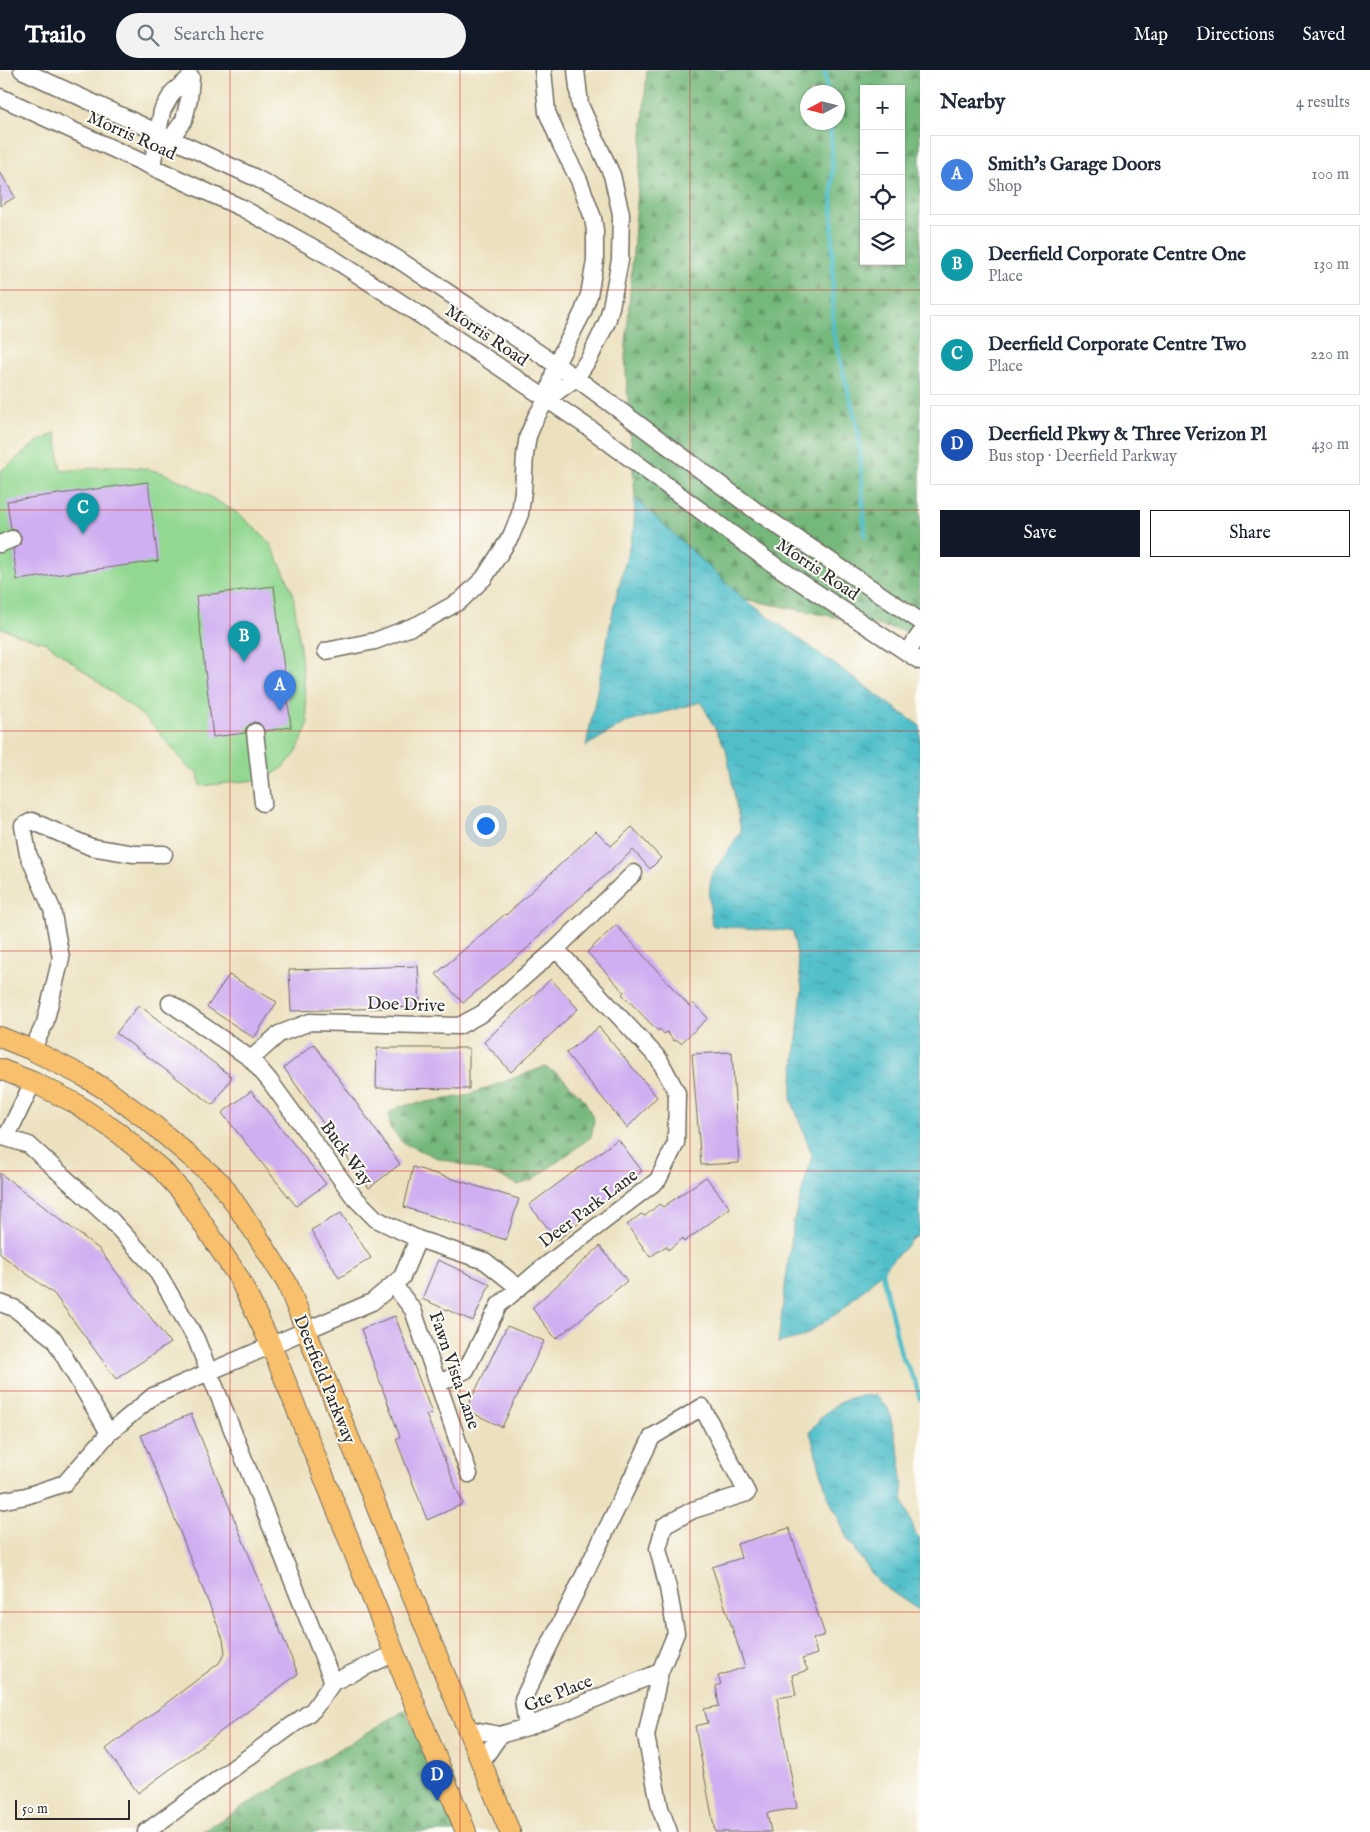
<!DOCTYPE html>
<html lang="en">
<head>
<meta charset="utf-8">
<style>
  :root { --surface:#fff; --page:#f2f2f3; --text:#1f2937; --muted:#747a83; --line:#e0e1e3; --accent:#111827 }
  body { margin:0; font-family:"IM FELL English",serif; background:var(--page); color:var(--text) }
  .controls { position:absolute; right:15px; top:15px; display:grid; overflow:hidden; border-radius:0px; box-shadow:0 1px 4px #0004 }
  .controls button { width:45px; height:45px; display:grid; place-items:center; padding:0; border:0; border-bottom:1px solid var(--line); background:var(--surface); color:var(--text); font:25px sans-serif }
  .compass { position:absolute; left:800px; top:15px; width:45px; height:45px; border-radius:50%; background:var(--surface); box-shadow:0 1px 4px #0004; rotate:263deg }
  .scale { position:absolute; left:15px; bottom:12px; width:115px; box-sizing:border-box; padding-left:5px; border:2px solid #2b2b2b; border-top:0; font-size:14px; line-height:18px; white-space:nowrap; color:#2b2b2b; -webkit-text-stroke:4px #fdfcf7; paint-order:stroke }
  .you { position:absolute; left:485px; top:755px; width:18px; height:18px; margin:-12px; border:4px solid #fff; border-radius:50%; background:#1a73e8; box-shadow:0 0 0 8px #1a73e833 }
  .badge { display:grid; place-items:center; width:32px; height:32px; border-radius:50%; background:var(--accent); color:#fff; font-size:16px; font-weight:700 }
  .pin { position:absolute; translate:-50% -41px; filter:drop-shadow(0 1px 2px #0008) }
  .pin::after { content:''; position:absolute; top:26px; width:18px; height:15px; background:inherit; clip-path:polygon(0 0,100% 0,50% 100%) }
  .list { margin:0; padding:0; list-style:none }
  h2 { display:flex; justify-content:space-between; align-items:center; height:65px; margin:0; padding:0 20px; font-size:21px }
  h2 small { font-size:16px; font-weight:400; color:var(--muted) }
  .list li { display:grid; grid-template-columns:32px 1fr auto; gap:15px; align-items:center; box-sizing:border-box; height:80px; margin:0 10px 10px; padding:0 10px; border:1px solid var(--line); border-radius:0px }
  .list b { display:block; font-size:19px; white-space:nowrap }
  .list p { margin:0; font-size:16px; white-space:nowrap; color:var(--muted) }
  .list em { font-size:16px; font-style:normal; color:var(--muted) }
  .actions { display:flex; gap:10px; padding:15px 20px }
  .actions a { flex:1; padding:11px 0; border:1px solid var(--accent); border-radius:0px; text-align:center; font-size:18px; color:var(--accent) }
  .actions .main { background:var(--accent); color:#fff }
  .icon { flex:none; width:28px; height:28px; fill:none; stroke:currentColor; stroke-width:2; stroke-linecap:round; stroke-linejoin:round }
  .map { position:relative; flex:none; width:920px; height:1762px; overflow:hidden }
  header { display:flex; align-items:center; gap:30px; box-sizing:border-box; height:70px; padding:0 25px; background:var(--accent); color:#fff }
  header strong { font-size:24px }
  nav { display:flex; gap:28px; margin-inline-start:auto; font-size:18px }
  .search { width:350px; height:45px; background:var(--page); display:flex; align-items:center; gap:12px; box-sizing:border-box; padding:0 18px; border-radius:28px; color:var(--muted); font-size:19px }
  main { display:flex }
  aside { flex:1; background:var(--surface) }
  .map>svg:first-child { display:block }
  .grass { fill:#92d891; stroke:#5e825e }
  .forest { fill:url(#forest-firs); stroke:#507253; fill-rule:evenodd }
  .water { fill:url(#water-ripples); stroke:#3e757a }
  .lines { fill:none; stroke-linecap:round; stroke-linejoin:round }
  .stream { stroke:#51bfca; stroke-width:4.5 }
  .building { fill:#cfaff1 }
  .minor-casing { stroke:#6f6b5f; stroke-width:19 }
  .major-casing { stroke:#6f6b5f; stroke-width:22 }
  .minor { stroke:#fff; stroke-width:16 }
  .major { stroke:#f8bf6c; stroke-width:20 }
  .grid { fill:none; stroke:#d62828; stroke-width:1; stroke-opacity:0.55 }
  .labels { text-anchor:middle; stroke-width:4; stroke-linejoin:round; paint-order:stroke }
  .street-label { font-size:18px; fill:#2b2b2b; stroke:#fdfcf7 }
</style>
</head>
<body>
<header>
<strong>Trailo</strong>
<div class="search"><svg class="icon" aria-label="search" viewBox="0 0 24 24"><circle cx="10" cy="10" r="6"/><path d="M15 15l6 6"/></svg>Search here</div>
<nav><a>Map</a><a>Directions</a><a>Saved</a></nav>
</header>
<main>
<div class="map">
<svg width="920" height="1762" viewBox="0 0 920 1762">
  <defs>
    <pattern id="forest-firs" width="22" height="20" patternUnits="userSpaceOnUse" patternTransform="scale(1.25)"><rect width="22" height="20" fill="#75b87b"/><path d="M5 1l3.5 6h-7zM16 11l3.5 6h-7z" fill="#609665"/></pattern>
    <pattern id="water-ripples" width="26" height="14" patternUnits="userSpaceOnUse" patternTransform="scale(1.25)"><rect width="26" height="14" fill="#51bfca"/><path d="M2 4q2-2 4 0t4 0M15 11q2-2 4 0t4 0" fill="none" stroke="#439ba4"/></pattern>
  </defs>
  <rect width="100%" height="100%" fill="#fdfcf7"/>
  <filter id="ink" filterUnits="userSpaceOnUse"><feTurbulence type="fractalNoise" baseFrequency=".02" numOctaves="2"/><feDisplacementMap in="SourceGraphic" scale="10" xChannelSelector="R" yChannelSelector="G"/><feConvolveMatrix kernelMatrix="1 2 1 2 8 2 1 2 1" color-interpolation-filters="sRGB"/></filter>
  <filter id="wash" filterUnits="userSpaceOnUse"><feTurbulence type="fractalNoise" baseFrequency=".0096" numOctaves="4" result="noise"/><feDisplacementMap in="SourceGraphic" scale="20" xChannelSelector="R" yChannelSelector="G"/><feGaussianBlur stdDeviation="1.12" result="paint"/><feColorMatrix in="noise" values="0 0 0 0 0 0 0 0 0 0 0 0 0 0 0 0 0 1.4 0 .05"/><feComposite in="paint" operator="in"/></filter>
  <g filter="url(#wash)">
    <rect width="100%" height="100%" fill="#ece1bf"/>
    <path class="grass" d="M 56,363 L 61,401 L 117,396 L 142,398 L 163,403 L 190,415 L 239,444 L 260,463 L 271,475 L 285,504 L 293,523 L 301,586 L 308,654 L 303,667 L 296,683 L 284,697 L 266,709 L 200,716 L 198,702 L 189,699 L 157,660 L 143,646 L 47,573 L 19,565 L 0,557 L 0,402 L 37,372 Z"/>
    <path class="forest" d="M 647,0 L 920,0 L 920,564 L 744,529 L 635,428 L 625,288 ZM 864,19 L 901,19 L 901,191 L 864,191 ZM 808,22 L 838,22 L 838,52 L 808,52 Z
      M 544,997 L 559,1004 L 585,1031 L 594,1050 L 591,1067 L 533,1110 L 518,1115 L 494,1104 L 435,1087 L 403,1073 L 390,1058 L 389,1043 L 401,1036 L 465,1026 Z
      M 405,1640 L 428,1688 L 457,1762 L 201,1762 Z"/>
    <path class="water" d="M 635,428 L 744,529 L 920,656 L 920,1166 L 915,1167 L 870,1214 L 842,1240 L 802,1267 L 778,1273 L 793,1154 L 812,1085 L 791,1029 L 802,919 L 793,861 L 712,856 L 709,827 L 711,806 L 741,761 L 726,679 L 701,632 L 625,653 L 586,676 L 614,536 L 634,458 Z
      M 875,1325 L 888,1338 L 900,1386 L 904,1433 L 916,1465 L 920,1468 L 920,1541 L 879,1513 L 849,1472 L 827,1424 L 810,1362 C 820,1345 839,1330 858,1326 C 863,1325 870,1326 875,1325 Z"/>
    <g class="lines">
      <path class="stream" d="M 825,0 L 827,22
        M 830,52 L 832,79 L 833,261 L 859,365 L 865,466
        M 882,1197 L 883,1208 L 901,1284 L 915,1311 L 920,1329"/>
    </g>
    <g id="blocks">
      <path class="building" d="M 0,102 L 15,127 L 0,136 Z
        M 148,412 L 158,491 L 17,510 L 13,479 L 20,475 L 21,466 L 18,461 L 11,459 L 7,431 Z
        M 274,516 L 291,657 L 265,661 L 259,653 L 253,652 L 246,658 L 245,663 L 213,667 L 196,526 Z
        M 632,757 L 661,788 L 650,799 L 633,780 L 532,872 L 533,873 L 463,933 L 436,904 L 505,844 L 506,845 L 596,761 L 611,776 Z
        M 616,855 L 690,937 L 693,933 L 708,948 L 681,973 L 677,970 L 674,971 L 667,962 L 664,964 L 660,959 L 658,961 L 622,924 L 624,922 L 587,882 Z
        M 418,896 L 420,937 L 291,941 L 289,900 Z
        M 229,905 L 277,932 L 254,968 L 207,937 Z
        M 551,909 L 578,939 L 511,1002 L 484,972 Z
        M 139,935 L 232,1007 L 213,1035 L 116,963 Z
        M 599,957 L 657,1027 L 627,1058 L 566,983 Z
        M 314,974 L 400,1094 L 369,1118 L 284,998 Z
        M 377,978 L 469,978 L 469,1019 L 376,1018 Z
        M 732,982 L 739,1093 L 701,1095 L 692,984 Z
        M 251,1021 L 326,1114 L 296,1136 L 222,1043 Z
        M 618,1069 L 642,1101 L 558,1170 L 529,1135 Z
        M 413,1097 L 519,1129 L 506,1170 L 404,1137 Z
        M 0,1103 L 99,1179 L 170,1273 L 116,1309 L 54,1224 L 0,1184 Z
        M 706,1107 L 730,1138 L 684,1172 L 683,1168 L 668,1180 L 666,1176 L 650,1187 L 627,1155 L 641,1144 L 645,1146 L 659,1134 L 663,1137 Z
        M 341,1143 L 371,1188 L 339,1208 L 311,1160 Z
        M 600,1176 L 627,1211 L 556,1269 L 532,1238 Z
        M 438,1190 L 490,1214 L 473,1251 L 422,1229 Z
        M 395,1246 L 432,1343 L 426,1345 L 463,1434 L 427,1450 L 396,1369 L 400,1367 L 361,1259 Z
        M 507,1256 L 544,1271 L 502,1357 L 466,1340 Z
        M 191,1344 L 298,1604 L 138,1723 L 106,1679 L 219,1593 L 225,1583 L 223,1569 L 141,1365 Z
        M 789,1458 L 825,1565 L 813,1569 L 817,1584 L 802,1589 L 808,1600 L 792,1605 L 796,1625 L 777,1628 L 797,1738 L 767,1743 L 771,1762 L 715,1762 L 695,1656 L 708,1653 L 704,1639 L 719,1636 L 716,1616 L 721,1614 L 718,1606 L 745,1597 L 712,1497 L 741,1488 L 737,1474 Z"/>
    </g>
  </g>
  <g filter="url(#ink)">
    <use href="#blocks" fill-opacity="0" stroke="#6f6b5f" stroke-width="1"/>
    <g class="lines">
      <g class="minor-casing">
        <path id="minor" d="M 22,0 L 256,108 L 306,135 L 396,188 L 576,308 L 756,441 L 920,551
          M 0,27 L 242,138 L 334,189 L 498,296 L 592,360 L 767,490 L 920,591
          M 166,75 L 184,50 L 189,29 L 191,7
          M 152,96 L 162,41 L 173,22 L 191,7
          M 547,329 L 576,308 L 590,287 L 607,252 L 611,237 L 620,190 L 621,144 L 612,105 L 580,35 L 576,0
          M 0,474 L 12,469
          M 326,581 L 375,571 L 419,554 L 460,531 L 484,508 L 511,466 L 520,444 L 523,421 L 525,385 L 528,366 L 536,347 L 547,329 L 556,294 L 583,242 L 589,225 L 595,191 L 595,161 L 593,148 L 579,110 L 561,75 L 547,42 L 543,0
          M 907,583 L 920,564
          M 255,662 L 263,733
          M 170,933 L 251,989 L 269,1010 L 354,1127 L 376,1149 L 418,1169 L 485,1191 L 519,1218
          M 32,980 L 45,953 L 61,888 L 52,839 L 28,784 L 23,756 L 32,751 L 91,777 L 134,784 L 164,784
          M 251,989 L 279,964 L 310,952 L 459,956 L 483,943 L 556,879 L 634,803
          M 0,1066 L 29,1075 L 109,1148 L 155,1198 L 196,1269 L 333,1612
          M 6,1068 L 33,1012
          M 393,1214 L 413,1240 L 469,1404
          M 0,1233 L 14,1238 L 54,1269 L 109,1363 L 153,1326 L 372,1232 L 402,1207 L 418,1169
          M 438,1314 L 466,1300 L 499,1235 L 541,1199 L 658,1110 L 676,1073 L 677,1023 L 659,989 L 556,879
          M 0,1431 L 26,1426 L 65,1413 L 109,1363
          M 527,1657 L 523,1629 L 652,1367 L 702,1337 L 747,1423 L 693,1440 L 664,1456 L 658,1479 L 668,1518 L 676,1563 L 660,1602 L 646,1666 L 660,1738 L 669,1762
          M 468,1659 L 500,1665
          M 482,1691 L 500,1665 L 527,1657 L 660,1602
          M 146,1762 L 313,1640 L 333,1612 L 393,1584"/>
      </g>
      <g class="major-casing">
        <path id="major" d="M 0,967 L 32,980 L 85,1007 L 108,1021 L 150,1052 L 221,1113 L 258,1167 L 287,1213 L 407,1513 L 510,1762
          M 0,999 L 33,1012 L 75,1033 L 120,1064 L 162,1100 L 181,1121 L 239,1208 L 271,1275 L 466,1762"/>
      </g>
      <use href="#minor" class="minor"/>
      <use href="#major" class="major"/>
    </g>
  </g>
  <path class="grid" d="M 230,0 L 230,1762M 460,0 L 460,1762M 690,0 L 690,1762M 0,220 L 920,220M 0,440 L 920,440M 0,661 L 920,661M 0,881 L 920,881M 0,1101 L 920,1101M 0,1321 L 920,1321M 0,1542 L 920,1542"/>
  <g class="labels">
    <g class="street-label">
      <text transform="translate(132 65) rotate(24)" y="6">Morris Road</text>
      <text transform="translate(487 265) rotate(34)" y="6">Morris Road</text>
      <text transform="translate(818 499) rotate(34)" y="6">Morris Road</text>
      <text transform="translate(406 934) rotate(2)" y="6">Doe Drive</text>
      <text transform="translate(347 1083) rotate(54)" y="6">Buck Way</text>
      <text transform="translate(588 1138) rotate(-37)" y="6">Deer Park Lane</text>
      <text transform="translate(455 1300) rotate(71)" y="6">Fawn Vista Lane</text>
      <text transform="translate(325 1309) rotate(68)" y="6">Deerfield Parkway</text>
      <text transform="translate(558 1623) rotate(-22)" y="6">Gte Place</text>
    </g>
  </g>
</svg>
<div class="controls">
<button>+</button>
<button>−</button>
<button><svg class="icon" aria-label="locate" viewBox="0 0 24 24"><circle cx="12" cy="12" r="6"/><path d="M12 2v4M12 18v4M2 12h4M18 12h4"/></svg></button>
<button><svg class="icon" aria-label="layers" viewBox="0 0 24 24"><path d="M12 4l9 5-9 5-9-5zM3 14l9 5 9-5"/></svg></button>
</div>
<svg class="compass" viewBox="-18 -18 36 36"><path d="M0-13l5 13h-10z" fill="#e53935"/><path d="M0 13l5-13h-10z" fill="#747a83"/></svg>
<div class="scale">50 m</div>
<div class="you"></div>
<div class="pin badge" style="left:280px;top:641px;background:#3f7fe0">A</div>
<div class="pin badge" style="left:244px;top:592px;background:#0f9aa8">B</div>
<div class="pin badge" style="left:83px;top:464px;background:#0f9aa8">C</div>
<div class="pin badge" style="left:437px;top:1731px;background:#1a4fb4">D</div>
</div>
<aside>
<h2>Nearby<small>4 results</small></h2>
<ul class="list">
<li><span class="badge" style="background:#3f7fe0">A</span><div><b>Smith's Garage Doors</b><p>Shop</p></div><em>100 m</em></li>
<li><span class="badge" style="background:#0f9aa8">B</span><div><b>Deerfield Corporate Centre One</b><p>Place</p></div><em>130 m</em></li>
<li><span class="badge" style="background:#0f9aa8">C</span><div><b>Deerfield Corporate Centre Two</b><p>Place</p></div><em>220 m</em></li>
<li><span class="badge" style="background:#1a4fb4">D</span><div><b>Deerfield Pkwy &amp; Three Verizon Pl</b><p>Bus stop · Deerfield Parkway</p></div><em>430 m</em></li>
</ul>
<div class="actions"><a class="main">Save</a><a>Share</a></div>
</aside>
</main>
</body>
</html>
